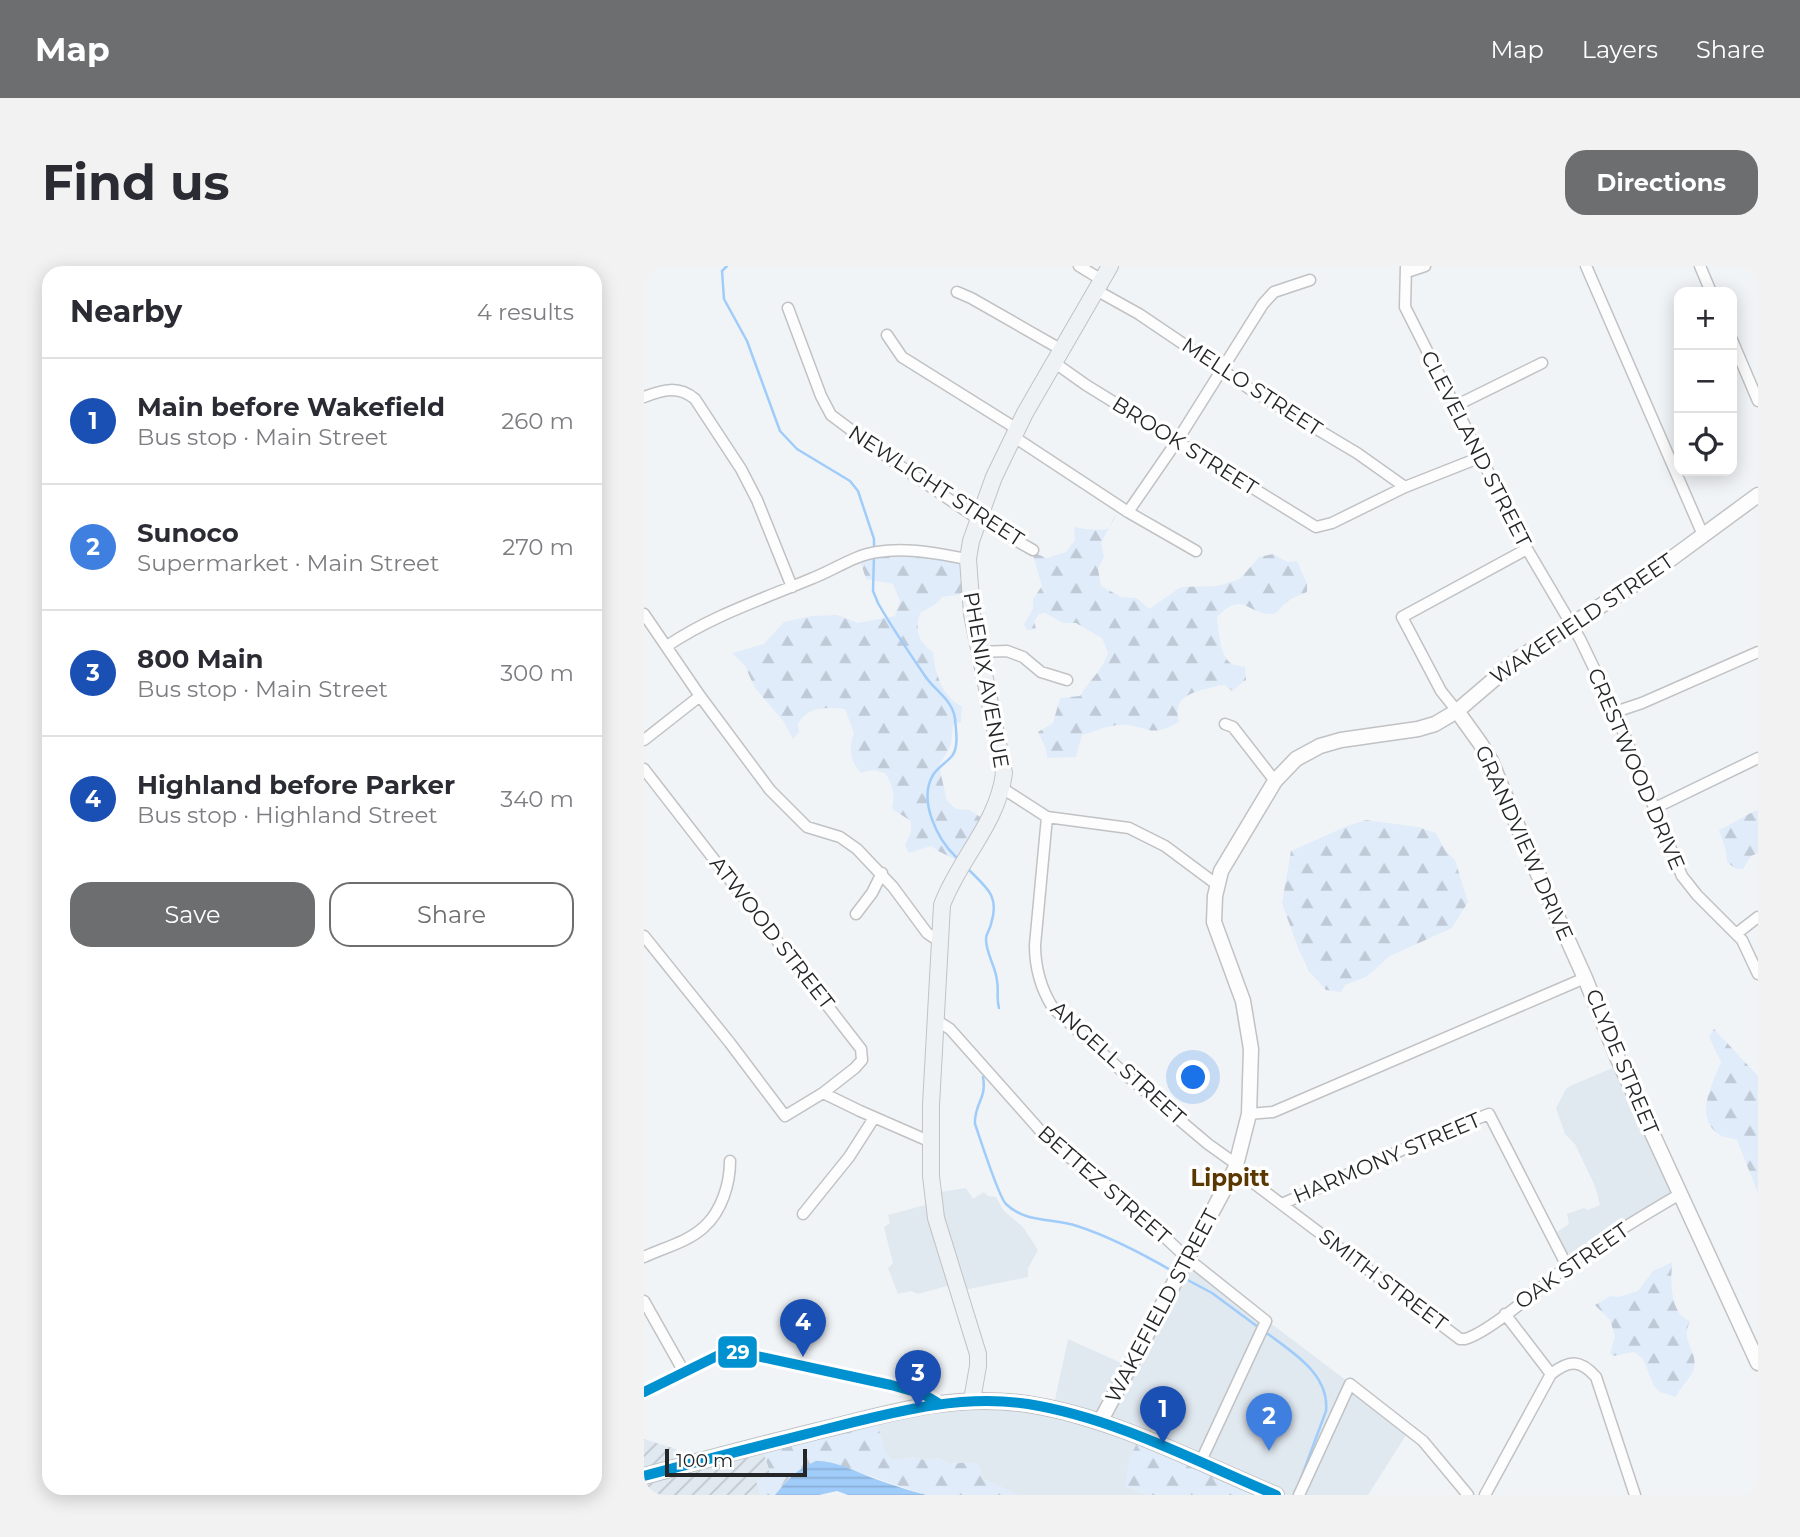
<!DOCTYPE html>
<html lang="en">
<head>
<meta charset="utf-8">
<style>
  :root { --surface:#fff; --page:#f2f2f3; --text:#2b2b33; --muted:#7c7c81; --line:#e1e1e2; --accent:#6c6e70 }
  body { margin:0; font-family:Montserrat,sans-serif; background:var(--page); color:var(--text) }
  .controls { position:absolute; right:21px; top:21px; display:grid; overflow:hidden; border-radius:14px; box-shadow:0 4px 18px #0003 }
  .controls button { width:63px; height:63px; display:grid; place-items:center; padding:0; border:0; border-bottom:2px solid var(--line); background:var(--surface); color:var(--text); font:35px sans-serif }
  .scale { position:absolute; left:21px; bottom:18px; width:142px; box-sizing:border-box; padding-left:7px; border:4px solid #242628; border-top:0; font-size:19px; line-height:24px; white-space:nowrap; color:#242628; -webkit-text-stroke:5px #fff; paint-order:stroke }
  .you { position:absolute; left:550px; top:812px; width:24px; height:24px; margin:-18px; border:5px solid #fff; border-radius:50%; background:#1a73e8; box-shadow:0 0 0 10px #1a73e833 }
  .badge { display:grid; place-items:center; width:46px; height:46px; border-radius:50%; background:var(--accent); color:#fff; font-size:23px; font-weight:700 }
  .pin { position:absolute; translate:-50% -58px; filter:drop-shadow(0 2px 4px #0008) }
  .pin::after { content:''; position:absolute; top:37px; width:24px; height:21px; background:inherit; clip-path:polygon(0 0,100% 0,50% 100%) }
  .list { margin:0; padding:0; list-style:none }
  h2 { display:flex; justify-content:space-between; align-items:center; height:91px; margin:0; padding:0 28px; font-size:30px }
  h2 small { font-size:23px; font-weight:400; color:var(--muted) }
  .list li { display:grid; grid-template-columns:46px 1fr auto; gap:21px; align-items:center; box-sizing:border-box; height:126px; padding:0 28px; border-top:2px solid var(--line) }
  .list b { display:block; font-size:26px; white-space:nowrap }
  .list p { margin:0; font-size:23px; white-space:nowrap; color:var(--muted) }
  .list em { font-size:23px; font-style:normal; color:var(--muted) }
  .actions { display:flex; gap:14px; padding:21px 28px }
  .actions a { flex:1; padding:16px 0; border:2px solid var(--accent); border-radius:21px; text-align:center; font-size:24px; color:var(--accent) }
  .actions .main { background:var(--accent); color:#fff }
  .icon { flex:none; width:38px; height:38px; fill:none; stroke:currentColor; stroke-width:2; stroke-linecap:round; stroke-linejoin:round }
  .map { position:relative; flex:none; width:1114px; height:1229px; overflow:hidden; border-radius:21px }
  header { display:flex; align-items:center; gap:42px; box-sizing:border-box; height:98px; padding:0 35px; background:var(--accent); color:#fff }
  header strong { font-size:33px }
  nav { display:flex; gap:38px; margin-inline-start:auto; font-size:24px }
  .intro { display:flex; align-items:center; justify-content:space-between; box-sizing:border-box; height:168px; padding:0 42px }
  h1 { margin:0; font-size:49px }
  .button { padding:18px 32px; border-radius:21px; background:var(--accent); color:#fff; font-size:24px; font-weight:700 }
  main { display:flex; gap:42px; padding:0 42px }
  aside { flex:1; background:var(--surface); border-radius:21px; box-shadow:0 4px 18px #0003 }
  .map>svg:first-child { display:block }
  .built { fill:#e0e8f0 }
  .industrial { fill:url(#industrial-furrows) }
  .forest { fill:url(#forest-firs) }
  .water { fill:url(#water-rules) }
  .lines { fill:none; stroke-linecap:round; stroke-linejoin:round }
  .stream { stroke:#a0ccfa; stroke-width:2.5 }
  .minor-casing { stroke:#c0c2c4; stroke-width:13 }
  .tertiary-casing { stroke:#c0c2c4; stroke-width:17 }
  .secondary-casing { stroke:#c0c2c4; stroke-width:18 }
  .minor { stroke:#fdfdfe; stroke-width:10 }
  .tertiary { stroke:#fdfdfe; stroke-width:14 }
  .secondary { stroke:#eff2f5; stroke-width:16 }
  .bus-1-casing { stroke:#fff; stroke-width:16 }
  .bus-1 { stroke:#0092d0; stroke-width:10 }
  .labels { text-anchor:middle; stroke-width:7; stroke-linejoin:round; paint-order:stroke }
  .street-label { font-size:21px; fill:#242628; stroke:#fff }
  .neighbourhood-label { font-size:23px; font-weight:bold; fill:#5b3801; stroke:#fff }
  .line-badge { stroke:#fff; stroke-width:2.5 }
  .badge-label { font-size:19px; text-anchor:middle; font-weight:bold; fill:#fff }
</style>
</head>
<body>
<header>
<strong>Map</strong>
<nav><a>Map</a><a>Layers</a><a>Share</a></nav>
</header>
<div class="intro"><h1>Find us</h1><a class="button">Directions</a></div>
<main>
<aside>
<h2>Nearby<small>4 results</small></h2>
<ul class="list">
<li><span class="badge" style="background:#1a4fb4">1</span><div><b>Main before Wakefield</b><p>Bus stop · Main Street</p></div><em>260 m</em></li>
<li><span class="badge" style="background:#3f7fe0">2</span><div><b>Sunoco</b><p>Supermarket · Main Street</p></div><em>270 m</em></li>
<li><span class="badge" style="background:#1a4fb4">3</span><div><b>800 Main</b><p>Bus stop · Main Street</p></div><em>300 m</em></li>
<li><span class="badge" style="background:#1a4fb4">4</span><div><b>Highland before Parker</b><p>Bus stop · Highland Street</p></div><em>340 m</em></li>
</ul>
<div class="actions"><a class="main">Save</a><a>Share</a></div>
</aside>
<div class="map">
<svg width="1114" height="1229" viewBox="0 0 1114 1229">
  <defs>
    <pattern id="industrial-furrows" width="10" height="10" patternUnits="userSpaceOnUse" patternTransform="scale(1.75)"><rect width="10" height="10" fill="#e0e8f0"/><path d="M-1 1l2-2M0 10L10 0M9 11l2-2" fill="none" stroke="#c0c7ce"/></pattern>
    <pattern id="forest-firs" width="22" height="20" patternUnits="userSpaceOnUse" patternTransform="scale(1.75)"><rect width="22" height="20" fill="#e0ecfa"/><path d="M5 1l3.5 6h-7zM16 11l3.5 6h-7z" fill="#c0cad6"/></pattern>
    <pattern id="water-rules" width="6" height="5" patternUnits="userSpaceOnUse" patternTransform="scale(1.75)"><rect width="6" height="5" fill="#a0ccfa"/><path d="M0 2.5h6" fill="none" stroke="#8aafd6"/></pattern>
  </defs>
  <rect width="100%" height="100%" fill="#f1f4f7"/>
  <path class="built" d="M 976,799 L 1035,927 L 922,998 L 910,968 L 925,958 L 923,948 L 940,942 L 944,944 L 956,939 L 951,920 L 931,878 L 921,868 L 912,842 L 922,823 L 926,820 Z
    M 322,922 L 329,933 L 340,926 L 344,930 L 352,931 L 360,945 L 379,961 L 394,984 L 384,1002 L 384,1011 L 315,1025 L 310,1018 L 274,1028 L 267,1025 L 254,1028 L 244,1002 L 249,997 L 240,961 L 246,957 L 244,949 L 289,937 L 289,927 Z
    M 542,993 L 703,1115 L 764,1166 L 724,1229 L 633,1229 L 481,1220 L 503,1229 L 375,1229 L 339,1213 L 334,1199 L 327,1196 L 306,1198 L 294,1192 L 281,1194 L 268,1191 L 248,1194 L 241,1186 L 231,1150 L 292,1136 L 409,1143 L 424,1073 L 484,1100 Z"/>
  <path class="industrial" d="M 0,1173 L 35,1184 L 43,1197 L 117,1179 L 126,1207 L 112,1215 L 117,1229 L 0,1229 Z"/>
  <path class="forest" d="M 476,242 L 457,277 L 460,291 L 454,303 L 457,320 L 477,331 L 493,332 L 505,343 L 537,321 L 574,320 L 596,313 L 615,291 L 629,288 L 644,296 L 653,295 L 663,318 L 663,326 C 657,329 648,331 643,336 C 637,340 634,349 626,348 C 602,347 599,324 573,351 C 575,365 575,393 590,399 C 594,400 598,400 601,401 L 602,414 L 588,425 L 581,419 L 576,419 C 554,426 527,427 535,456 C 504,474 504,458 476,459 C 464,459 450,466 438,469 L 432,491 L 403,492 L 402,483 L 394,466 L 409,457 L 416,432 L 436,430 C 445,415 459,403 464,387 L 458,372 L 432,357 L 419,357 L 401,347 L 395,348 L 390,355 L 392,363 L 383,364 L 380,358 L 389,343 L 389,333 L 398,320 L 388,286 L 403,292 L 422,286 L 431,274 L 430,261 C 441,263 452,265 464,263 Z
    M 230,285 L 322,291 L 326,327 L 298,331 L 292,338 L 276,347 C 271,365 274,376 289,386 C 290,405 299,433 318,440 L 317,456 L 309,459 L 307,479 L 295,500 L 303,535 L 312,543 L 326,544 L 342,555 L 317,596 L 296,586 L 287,580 L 265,587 L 261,579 L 267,566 L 267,555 L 248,543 C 251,529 249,519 241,507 L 229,504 L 217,507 C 206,494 204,484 210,467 L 201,443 C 183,441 165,440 154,457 L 155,466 L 149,473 L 140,456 L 111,422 L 101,400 L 88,387 L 120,378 L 140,356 L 168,350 L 193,349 L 214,357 L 251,350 L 256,335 L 249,318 L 222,313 L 215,291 Z
    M 1114,544 L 1114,587 L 1107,590 L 1099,603 L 1092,603 L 1083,596 L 1082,585 L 1075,564 C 1089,558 1100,549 1114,544 Z
    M 722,554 L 774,561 L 792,567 L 801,584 L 811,594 L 824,636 L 808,662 L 746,690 L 722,711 L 701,719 L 697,726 L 682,724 L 665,705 L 654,682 L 638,637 L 647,585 L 703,560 Z
    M 1070,763 L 1114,810 L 1114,927 L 1093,874 C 1089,872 1080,872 1076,869 C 1049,852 1068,819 1077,796 L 1065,771 Z
    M 1028,996 C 1027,1014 1025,1048 1046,1055 C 1036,1077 1054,1083 1050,1103 C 1048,1111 1036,1121 1032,1131 L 1016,1126 L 1010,1120 L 999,1093 L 990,1086 L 969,1090 L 966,1087 L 971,1070 L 966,1054 L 951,1039 L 966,1030 L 975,1031 L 994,1025 L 1009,1005 Z
    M 231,1150 L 241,1185 L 248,1194 L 268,1191 L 281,1194 L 294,1192 L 306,1198 L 327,1196 L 334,1199 L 339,1213 L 375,1229 L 282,1229 L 182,1195 L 145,1212 L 131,1229 L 117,1229 L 112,1215 L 126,1206 L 117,1179 Z
    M 496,1171 L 615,1221 L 611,1229 L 503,1229 L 481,1220 L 485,1193 Z"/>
  <path class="water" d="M 172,1195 C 196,1195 217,1209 240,1216 C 254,1221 268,1225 282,1229 L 204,1229 L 193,1225 L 175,1229 L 131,1229 C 143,1214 153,1203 172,1195 Z"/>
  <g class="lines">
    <path class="stream" d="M 83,0 L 78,5 L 80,33 L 103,75 L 136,165 L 153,183 L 206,215 L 214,225 L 230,273 L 230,283
      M 230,289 L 229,325 L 234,337 C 248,362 265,386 281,410 C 291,425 309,434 311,453 C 312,464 315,481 308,490 C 302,497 294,501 289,509 C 274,534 293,573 312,591
      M 324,603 C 343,622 356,630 347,658 C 346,664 342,667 342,673 C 342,688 352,701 353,715 C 355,724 352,732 355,742
      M 339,811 C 343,834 330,837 331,858 C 336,872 355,932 362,938 C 381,957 409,952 433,960 C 467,971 499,988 530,1006
      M 538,1011 L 568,1027 L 614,1061
      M 620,1065 C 646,1085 686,1107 682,1145 L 656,1215"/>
    <g class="minor-casing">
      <path id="minor" d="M 435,0 L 458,14
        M 762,0 L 761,41 L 883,283 L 936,373 L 971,446 L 1038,610 L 1053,629 L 1098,674 L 1114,708
        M 942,0 L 1059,269
        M 1056,0 L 1067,26
        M 763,6 L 781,0
        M 452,24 L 495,48 L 609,125 L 713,187 L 761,221
        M 313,26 L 327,32 L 418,84
        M 144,42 L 177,130 L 187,149 L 246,193 L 334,253 L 389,284
        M 243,69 L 258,91 L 373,163
        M 1088,74 L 1114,135
        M 411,97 L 442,119 L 672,261 L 688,257 L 761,221 L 837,191
        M 0,131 C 19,124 34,119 51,133 L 97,203 L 113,234 L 148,321
        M 811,140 L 898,97
        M 370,171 L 484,246 L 552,285
        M 484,246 L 533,175 L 619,38 L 630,26 L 666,14
        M 0,348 L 56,430 L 126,524 L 163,561 L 196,571 L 213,583 L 249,621 L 283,667 L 295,675
        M 23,380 C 67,350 119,333 169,312 C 190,304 211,289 233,286 C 264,281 294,288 324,293
        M 334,386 L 363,385 L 379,391 L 397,406 L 423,414
        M 813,445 L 797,425 L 758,351 L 883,283
        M 971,446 L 998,437 L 1114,386
        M 581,458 L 589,461 L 631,515
        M 0,474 L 56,430
        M 0,503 L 217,783 L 218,794 L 211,802 L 179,827
        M 358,522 L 403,551 L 485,562 L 521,580 L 572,618
        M 1011,542 L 1114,492
        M 403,551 L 391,679 C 391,702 397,723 409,742 L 480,807 L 564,878 L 592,898
        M 212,648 L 228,627 L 238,607
        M 1092,668 L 1114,651
        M 0,670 L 86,777 L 141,850 L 179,827 L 216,845 L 287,876
        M 292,754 L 306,763 L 409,879 L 478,931 L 543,992 L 622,1055 L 556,1197
        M 605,848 L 629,846 L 941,712
        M 591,903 L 816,1073 L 821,1073 C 846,1066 899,1019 922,1001 C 958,974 997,951 1036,928
        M 638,938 L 791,869 L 845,848 L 923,1000
        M 159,948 L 205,891 L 230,852
        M 0,991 C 19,982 44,976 60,961 C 78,945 86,917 86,895
        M 0,1035 L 40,1106
        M 861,1048 L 907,1108
        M 0,1126 L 79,1087 L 94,1086 L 247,1119 L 279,1128 L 294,1137
        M 655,1229 L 706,1118 L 779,1175 L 824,1229
        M 841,1229 L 907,1108 C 925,1094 936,1093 952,1111 L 991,1229"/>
    </g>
    <g class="tertiary-casing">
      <path id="tertiary" d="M 813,445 L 836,477 L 847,495 L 885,588 L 941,712 L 974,793 L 1114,1097
        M 456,1156 L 591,903 L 605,848 L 607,783 L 599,735 L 570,656 L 571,630 L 577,605 L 631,515 L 652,493 L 676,480 L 697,474 L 774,463 L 791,458 L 813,445 L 875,392 L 1005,309 L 1114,229"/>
    </g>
    <g class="secondary-casing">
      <path id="secondary" d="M 328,1134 L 334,1100 L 334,1088 L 292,952 L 287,910 L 287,839 L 298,639 C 315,593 354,557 360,507 L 328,348 L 324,293 L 327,275 L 350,211 L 381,147 L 466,0
        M 0,1210 C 63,1193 127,1176 190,1161 C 256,1144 314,1128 383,1138 C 469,1151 552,1196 632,1229"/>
    </g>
    <use href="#minor" class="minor"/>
    <use href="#tertiary" class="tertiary"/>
    <use href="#secondary" class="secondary"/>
    <g class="bus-1-casing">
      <path id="bus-1" d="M 0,1126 L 79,1087 L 94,1086 L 247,1119 L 279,1128 L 294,1137
        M 0,1210 C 63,1193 127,1177 190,1161 C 254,1145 318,1128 384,1138 C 471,1152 551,1195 632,1229"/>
    </g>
    <use href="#bus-1" class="bus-1"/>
  </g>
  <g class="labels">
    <g class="street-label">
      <text transform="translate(608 121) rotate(33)" y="7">MELLO STREET</text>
      <text transform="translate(541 180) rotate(32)" y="7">BROOK STREET</text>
      <text transform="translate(832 183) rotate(63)" y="7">CLEVELAND STREET</text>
      <text transform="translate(292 220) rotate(33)" y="7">NEWLIGHT STREET</text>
      <text transform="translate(938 353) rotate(-34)" y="7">WAKEFIELD STREET</text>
      <text transform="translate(342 414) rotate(80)" y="7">PHENIX AVENUE</text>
      <text transform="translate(992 503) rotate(67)" y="7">CRESTWOOD DRIVE</text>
      <text transform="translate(880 577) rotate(66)" y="7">GRANDVIEW DRIVE</text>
      <text transform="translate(128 667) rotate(52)" y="7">ATWOOD STREET</text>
      <text transform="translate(978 796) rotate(67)" y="7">CLYDE STREET</text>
      <text transform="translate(474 797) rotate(42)" y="7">ANGELL STREET</text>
      <text transform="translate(743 892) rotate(-23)" y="7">HARMONY STREET</text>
      <text transform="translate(460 919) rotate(41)" y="7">BETTEZ STREET</text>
      <text transform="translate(928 1000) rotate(-35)" y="7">OAK STREET</text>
      <text transform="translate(739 1014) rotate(37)" y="7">SMITH STREET</text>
      <text transform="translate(518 1040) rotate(-62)" y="7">WAKEFIELD STREET</text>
    </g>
    <g class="neighbourhood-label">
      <text x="586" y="920">Lippitt</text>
    </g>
  </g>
  <rect class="line-badge" x="73" y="1069" width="41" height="34" rx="7" fill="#0092d0"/>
  <g class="badge-label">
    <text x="94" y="1093">29</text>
  </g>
</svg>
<div class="controls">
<button>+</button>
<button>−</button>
<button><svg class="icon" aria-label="locate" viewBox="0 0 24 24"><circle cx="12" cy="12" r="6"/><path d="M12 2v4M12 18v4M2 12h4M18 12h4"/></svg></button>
</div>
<div class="scale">100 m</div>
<div class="you"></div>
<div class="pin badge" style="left:519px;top:1178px;background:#1a4fb4">1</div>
<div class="pin badge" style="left:625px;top:1185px;background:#3f7fe0">2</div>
<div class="pin badge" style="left:274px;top:1142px;background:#1a4fb4">3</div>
<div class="pin badge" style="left:159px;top:1091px;background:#1a4fb4">4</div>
</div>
</main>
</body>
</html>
